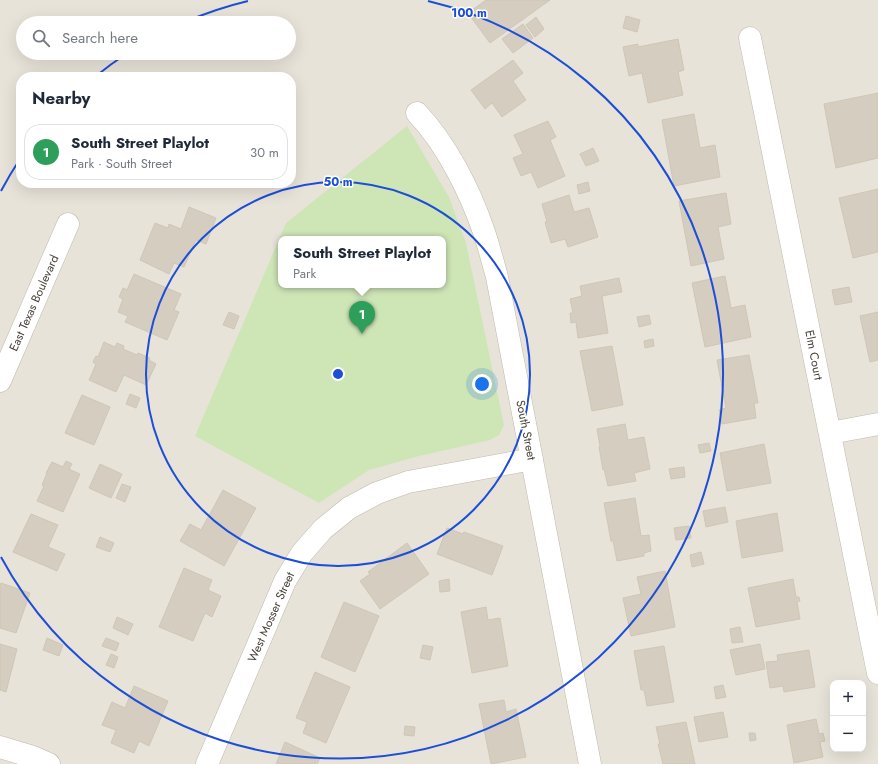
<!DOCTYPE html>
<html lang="en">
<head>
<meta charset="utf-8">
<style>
  :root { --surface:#fff; --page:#f6f6f7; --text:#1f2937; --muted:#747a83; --line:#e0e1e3; --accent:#d93025 }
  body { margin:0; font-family:Jost,sans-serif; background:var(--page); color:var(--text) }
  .controls { position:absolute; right:12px; bottom:12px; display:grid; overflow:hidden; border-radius:8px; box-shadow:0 4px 16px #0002 }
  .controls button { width:36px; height:36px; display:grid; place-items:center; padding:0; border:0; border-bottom:1px solid var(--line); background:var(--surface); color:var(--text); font:20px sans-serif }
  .you { position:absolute; left:482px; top:384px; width:14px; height:14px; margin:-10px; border:3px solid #fff; border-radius:50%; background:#1a73e8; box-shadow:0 0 0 6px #1a73e833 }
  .badge { display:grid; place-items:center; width:26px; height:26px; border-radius:50%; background:var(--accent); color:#fff; font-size:13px; font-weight:700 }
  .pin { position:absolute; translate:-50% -33px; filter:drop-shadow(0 1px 2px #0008) }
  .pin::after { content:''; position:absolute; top:21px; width:14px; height:12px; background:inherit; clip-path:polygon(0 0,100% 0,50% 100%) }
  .popup { position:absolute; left:278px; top:236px; width:168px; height:52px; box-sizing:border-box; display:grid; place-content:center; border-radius:8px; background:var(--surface); filter:drop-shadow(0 1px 3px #0005); font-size:13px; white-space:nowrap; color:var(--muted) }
  .popup b { font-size:15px; color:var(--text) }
  .popup::after { content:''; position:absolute; left:50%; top:100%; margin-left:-8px; border:8px solid transparent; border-top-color:var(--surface) }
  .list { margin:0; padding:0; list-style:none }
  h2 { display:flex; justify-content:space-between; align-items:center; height:52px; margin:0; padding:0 16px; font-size:17px }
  h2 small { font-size:13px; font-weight:400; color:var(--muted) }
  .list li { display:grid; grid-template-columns:26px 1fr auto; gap:12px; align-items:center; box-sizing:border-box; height:56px; margin:0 8px 8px; padding:0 8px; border:1px solid var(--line); border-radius:16px }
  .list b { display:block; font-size:15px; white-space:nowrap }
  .list p { margin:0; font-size:13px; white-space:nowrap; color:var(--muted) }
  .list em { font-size:13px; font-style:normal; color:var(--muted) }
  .icon { flex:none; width:22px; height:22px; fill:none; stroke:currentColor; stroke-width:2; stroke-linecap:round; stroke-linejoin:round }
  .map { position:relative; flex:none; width:878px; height:764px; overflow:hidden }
  .search { position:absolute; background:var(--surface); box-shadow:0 4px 16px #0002; left:16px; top:16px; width:280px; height:44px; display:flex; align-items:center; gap:10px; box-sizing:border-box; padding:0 14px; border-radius:22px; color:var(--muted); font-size:15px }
  .panel { position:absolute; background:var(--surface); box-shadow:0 4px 16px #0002; left:16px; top:72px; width:280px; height:116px; border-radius:16px }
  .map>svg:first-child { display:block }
  .residential { fill:#e8e3d9; fill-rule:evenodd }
  .green { fill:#cee5b6; fill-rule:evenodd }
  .building { fill:#d5cdc0; stroke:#cfc6b4 }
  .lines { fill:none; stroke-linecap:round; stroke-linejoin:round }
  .minor-casing { stroke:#bfb9ad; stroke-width:23 }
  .minor { stroke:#fff; stroke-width:22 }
  .ring { fill:none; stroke:#1d4ed8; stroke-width:2 }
  .labels { text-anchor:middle; stroke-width:3; stroke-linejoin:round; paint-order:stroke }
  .street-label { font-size:12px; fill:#484239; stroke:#fff }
  .centre { fill:#1d4ed8; stroke:#fff; stroke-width:2 }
  .ring-label { font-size:12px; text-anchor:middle; font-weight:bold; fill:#1d4ed8; stroke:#fff; stroke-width:3; stroke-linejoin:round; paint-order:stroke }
</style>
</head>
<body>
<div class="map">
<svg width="878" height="764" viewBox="0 0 878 764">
  <rect width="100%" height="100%" fill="#f4f1ea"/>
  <path class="residential" d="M 0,0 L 878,0 L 878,764 L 0,764 ZM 23,23 L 289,23 L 289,53 L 23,53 ZM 21,77 L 291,77 L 291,183 L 21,183 ZM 281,239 L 443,239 L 443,285 L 281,285 ZM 833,683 L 863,683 L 863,749 L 833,749 Z"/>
  <path class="green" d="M 407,126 L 449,197 L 466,243 L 504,425 L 499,435 L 490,440 L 419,456 L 369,470 L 319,503 L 195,436 L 286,223 ZM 281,239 L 443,239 L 443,285 L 281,285 Z"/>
  <path class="building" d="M 486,0 L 550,0 L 490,43 L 468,13 Z
    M 626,16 L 640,20 L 637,32 L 623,28 Z
    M 536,17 L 544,29 L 535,37 L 526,25 Z
    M 523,24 L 533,38 L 513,53 L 502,39 Z
    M 678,39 L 684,70 L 678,72 L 683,95 L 648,103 L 642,73 L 629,76 L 623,47 L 638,44 L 638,47 Z
    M 513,60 L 523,73 L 513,81 L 526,100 L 502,117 L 492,103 L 485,109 L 471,90 Z
    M 878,93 L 878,158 L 836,168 L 824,104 Z
    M 694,114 L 700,148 L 715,145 L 720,177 L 674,186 L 662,120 Z
    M 548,121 L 556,137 L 550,140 L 565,176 L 538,188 L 531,172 L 521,176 L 513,158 L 523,154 L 514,135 Z
    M 593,148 L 599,161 L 586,166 L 580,154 Z
    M 588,182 L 590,191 L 579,194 L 577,185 Z
    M 878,189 L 878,252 L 853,258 L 839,198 Z
    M 726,193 L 731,224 L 718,227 L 724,259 L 691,266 L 679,201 Z
    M 569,195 L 574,212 L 589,208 L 598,237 L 568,247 L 565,239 L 551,243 L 545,222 L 547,222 L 542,204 Z
    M 189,207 L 216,218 L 206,244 L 196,240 L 184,267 L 174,263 L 169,274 L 140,260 L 155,223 L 168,228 L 169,224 L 181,229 Z
    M 134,274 L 181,294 L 174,310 L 179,312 L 167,340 L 125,322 L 128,316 L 118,312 L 123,299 L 119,297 L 123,288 L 127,290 Z
    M 725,276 L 731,308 L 745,305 L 751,337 L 705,347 L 692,283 Z
    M 619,278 L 622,292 L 602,296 L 608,333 L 578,338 L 576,322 L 571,323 L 570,313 L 573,313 L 570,299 L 582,296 L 580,286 Z
    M 849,287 L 852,302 L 835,305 L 832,290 Z
    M 229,312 L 239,316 L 234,329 L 223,325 Z
    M 878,312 L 878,360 L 870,362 L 860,316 Z
    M 649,315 L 651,324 L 639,327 L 637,317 Z
    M 653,339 L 654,346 L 645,348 L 644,341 Z
    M 104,342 L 115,347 L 117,343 L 124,346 L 123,349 L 137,355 L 138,353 L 150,358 L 149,360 L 156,364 L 146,385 L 124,375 L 116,392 L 89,380 L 96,364 L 93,362 L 96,356 L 98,357 Z
    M 612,346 L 623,405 L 592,411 L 580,351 Z
    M 749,355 L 758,403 L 754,403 L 756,418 L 722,424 L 719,410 L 726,408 L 717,360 Z
    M 130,394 L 140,398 L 136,408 L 126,404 Z
    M 82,395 L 110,407 L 94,445 L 65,433 Z
    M 625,424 L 628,440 L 644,437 L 650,469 L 634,473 L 636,481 L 608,486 L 604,469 L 603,470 L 599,447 L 600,446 L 597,429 Z
    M 709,443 L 711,451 L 700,453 L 698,445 Z
    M 764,444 L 771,483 L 727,491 L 720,453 Z
    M 66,461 L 72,464 L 69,469 L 80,474 L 63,512 L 37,501 L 44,486 L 42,485 L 47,473 L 46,473 L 52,462 L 63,467 Z
    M 100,464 L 122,474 L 111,498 L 89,488 Z
    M 684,467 L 685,477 L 671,479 L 669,469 Z
    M 122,484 L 131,487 L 125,502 L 116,498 Z
    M 223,490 L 256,508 L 224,566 L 180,541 L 190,524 L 201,530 Z
    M 635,498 L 641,536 L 649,535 L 651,551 L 644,553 L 644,556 L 617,561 L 613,541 L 611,541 L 604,503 Z
    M 725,507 L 728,522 L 706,527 L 703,511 Z
    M 777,513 L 783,551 L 742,558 L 736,521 Z
    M 31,514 L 58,525 L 48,547 L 65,554 L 57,571 L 13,552 Z
    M 689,526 L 691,538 L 676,540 L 674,528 Z
    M 447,528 L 463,534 L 464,532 L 503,546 L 492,575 L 437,554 Z
    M 100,537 L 114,543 L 110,552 L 96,547 Z
    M 407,543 L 429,574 L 380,609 L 360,581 L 370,574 L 368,572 Z
    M 701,552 L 704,564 L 692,567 L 690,555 Z
    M 184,568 L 212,580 L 208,590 L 221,596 L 212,617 L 205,613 L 193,641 L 159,627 Z
    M 665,571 L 675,627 L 631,636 L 623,598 L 641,594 L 637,577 Z
    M 449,579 L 450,591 L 440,592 L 439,581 Z
    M 793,579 L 796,597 L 799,597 L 800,601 L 797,602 L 800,619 L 756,627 L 748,588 Z
    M 1,583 L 30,593 L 16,633 L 0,628 L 0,586 Z
    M 344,602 L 379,616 L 355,672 L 321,657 Z
    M 486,607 L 488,620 L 500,618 L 508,666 L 472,673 L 461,612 Z
    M 117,617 L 133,624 L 128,635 L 113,628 Z
    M 740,627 L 743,642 L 732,643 L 730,629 Z
    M 47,638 L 63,645 L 59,656 L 43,650 Z
    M 106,638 L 119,643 L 116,651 L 102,646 Z
    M 0,644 L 17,649 L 6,692 L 0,690 Z
    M 760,644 L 765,669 L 736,675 L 730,650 Z
    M 423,645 L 433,647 L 430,660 L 420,658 Z
    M 664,646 L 674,702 L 647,706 L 644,690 L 641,690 L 634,651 Z
    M 809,650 L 815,687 L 784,692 L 783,686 L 770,688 L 766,662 L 778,661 L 777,655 Z
    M 111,654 L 118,657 L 114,668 L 106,665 Z
    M 315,672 L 350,687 L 326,743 L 303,733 L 307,722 L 296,718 Z
    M 723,685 L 726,697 L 716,699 L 714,687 Z
    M 134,686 L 168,701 L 149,746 L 139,741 L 134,753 L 111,743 L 116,730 L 102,725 L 112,702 L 125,708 Z
    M 504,700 L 506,712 L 516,709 L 526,757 L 491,764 L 479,704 Z
    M 723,712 L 728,737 L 699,742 L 694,717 Z
    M 816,719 L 819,734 L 823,733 L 825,741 L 820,742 L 823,757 L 794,763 L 787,725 Z
    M 686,722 L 695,764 L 663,764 L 658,744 L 660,744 L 656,727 Z
    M 405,726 L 415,727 L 414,736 L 404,735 Z
    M 749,733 L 755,733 L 756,740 L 750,741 Z
    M 285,742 L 320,758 L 317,764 L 276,764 Z"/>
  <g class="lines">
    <g class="minor-casing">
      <path id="minor" d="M 750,38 L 878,673
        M 417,113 C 447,145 470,191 484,232 C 489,247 493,262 497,277 L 590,764
        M 0,381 L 68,224
        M 830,433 L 878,424
        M 0,747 L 33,757 L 49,764
        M 207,764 L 285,581 L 302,553 L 323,529 L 349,508 L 377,493 L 408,482 L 532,459"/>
    </g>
    <use href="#minor" class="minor"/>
  </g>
  <g class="ring">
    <circle cx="338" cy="374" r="192"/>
    <path d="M1 191A384 384 0 0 1 20 159M96 76A384 384 0 0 1 126 54M185 22A384 384 0 0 1 248 1M428 1A384 384 0 1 1 1 557"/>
  </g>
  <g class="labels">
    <g class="street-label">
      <text transform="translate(34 303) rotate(-66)" y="4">East Texas Boulevard</text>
      <text transform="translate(814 355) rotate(79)" y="4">Elm Court</text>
      <text transform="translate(526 430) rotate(79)" y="4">South Street</text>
      <text transform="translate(271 617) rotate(-66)" y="4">West Mosser Street</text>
    </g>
  </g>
  <circle cx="338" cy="374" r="6" class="centre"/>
  <g class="ring-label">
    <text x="469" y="17">100 m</text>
    <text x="338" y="186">50 m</text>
  </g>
</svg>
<div class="controls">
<button>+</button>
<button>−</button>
</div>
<div class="you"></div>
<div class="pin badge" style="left:362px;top:334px;background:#2e9e5b">1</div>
<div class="popup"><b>South Street Playlot</b>Park</div>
<div class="search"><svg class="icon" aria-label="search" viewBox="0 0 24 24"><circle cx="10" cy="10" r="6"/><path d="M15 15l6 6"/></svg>Search here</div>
<section class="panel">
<h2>Nearby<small></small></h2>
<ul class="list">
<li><span class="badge" style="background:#2e9e5b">1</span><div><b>South Street Playlot</b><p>Park · South Street</p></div><em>30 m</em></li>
</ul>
</section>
</div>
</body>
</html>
